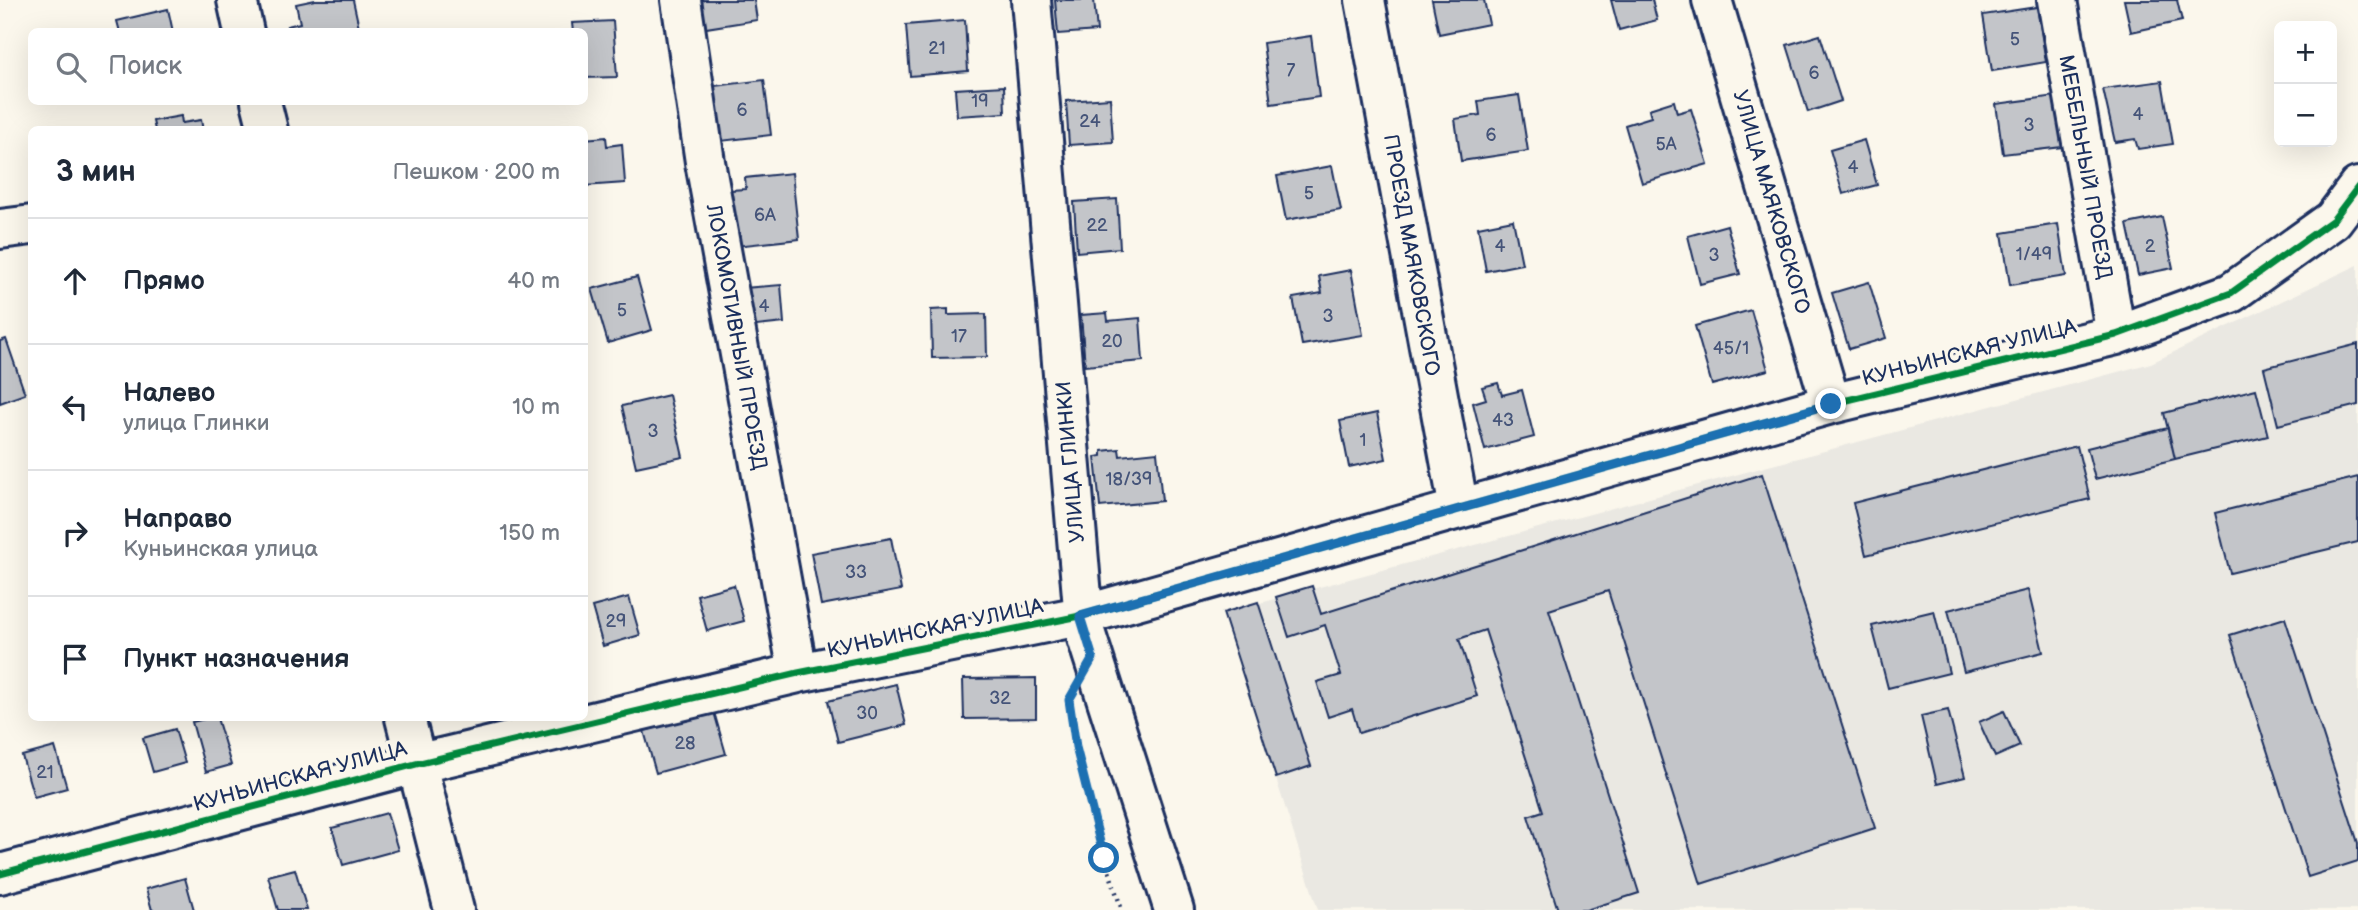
<!DOCTYPE html>
<html lang="ru">
<head>
<meta charset="utf-8">
<style>
  :root { --surface:#fff; --page:#f2f2f3; --text:#1f2937; --muted:#747a83; --line:#e0e1e3 }
  body { margin:0; font-family:"Balsamiq Sans",sans-serif; background:var(--page); color:var(--text) }
  .controls { position:absolute; right:21px; top:21px; display:grid; overflow:hidden; border-radius:10px; box-shadow:0 7px 28px #0002 }
  .controls button { width:63px; height:63px; display:grid; place-items:center; padding:0; border:0; border-bottom:2px solid var(--line); background:var(--surface); color:var(--text); font:35px sans-serif }
  .stop { position:absolute; width:21px; height:21px; margin:-16px; border:5px solid #1f6fb2; border-radius:50%; background:#fff }
  .stop.end { background:#1f6fb2; border-color:#fff; box-shadow:0 2px 7px #0008 }
  .list { margin:0; padding:0; list-style:none }
  h2 { display:flex; justify-content:space-between; align-items:center; height:91px; margin:0; padding:0 28px; font-size:30px }
  h2 small { font-size:23px; font-weight:400; color:var(--muted) }
  .list li { display:grid; grid-template-columns:46px 1fr auto; gap:21px; align-items:center; box-sizing:border-box; height:126px; padding:0 28px; border-top:2px solid var(--line) }
  .list b { display:block; font-size:26px; white-space:nowrap }
  .list p { margin:0; font-size:23px; white-space:nowrap; color:var(--muted) }
  .list em { font-size:23px; font-style:normal; color:var(--muted) }
  .icon { flex:none; width:38px; height:38px; fill:none; stroke:currentColor; stroke-width:2; stroke-linecap:round; stroke-linejoin:round }
  .map { position:relative; flex:none; width:2358px; height:910px; overflow:hidden }
  .search { position:absolute; background:var(--surface); box-shadow:0 7px 28px #0002; left:28px; top:28px; width:560px; height:77px; display:flex; align-items:center; gap:18px; box-sizing:border-box; padding:0 24px; border-radius:10px; color:var(--muted); font-size:26px }
  .panel { position:absolute; background:var(--surface); box-shadow:0 7px 28px #0002; left:28px; top:126px; width:560px; height:595px; border-radius:10px }
  .map>svg:first-child { display:block }
  .built { fill:#eae8e2 }
  .building { fill:#c3c5c9; stroke:#1b2f5e; stroke-width:2 }
  .lines { fill:none; stroke-linecap:round; stroke-linejoin:round }
  .minor-casing { stroke:#1b2f5e; stroke-width:44 }
  .path { stroke:#1b2f5e; stroke-width:4.5; stroke-dasharray:2 5; stroke-linecap:butt }
  .minor { stroke:#fbf7ec; stroke-width:38 }
  .cycleway-casing { stroke:#fbf7ec; stroke-width:11 }
  .cycleway { stroke:#00873e; stroke-width:7 }
  .route { stroke:#1f6fb2; stroke-width:9 }
  .labels { text-anchor:middle; stroke-width:7; stroke-linejoin:round; paint-order:stroke }
  .number-label { font-size:18px; fill:#455479 }
  .street-label { font-size:21px; fill:#1b2f5e; stroke:#fbf7ec }
</style>
</head>
<body>
<div class="map">
<svg width="2358" height="910" viewBox="0 0 2358 910">
  <rect width="100%" height="100%" fill="#fbf7ec"/>
  <filter id="ink" filterUnits="userSpaceOnUse"><feTurbulence type="fractalNoise" baseFrequency=".0143" numOctaves="2"/><feDisplacementMap in="SourceGraphic" scale="14" xChannelSelector="R" yChannelSelector="G"/><feConvolveMatrix kernelMatrix="1 2 1 2 8 2 1 2 1" color-interpolation-filters="sRGB"/></filter>
  <g filter="url(#ink)">
    <path class="built" d="M 2358,265 L 2358,910 L 1318,910 L 1223,613 L 2151,363 Z"/>
    <path class="building" d="M 315,0 L 353,0 L 360,32 L 289,32 L 287,26 L 300,23 L 296,4 Z
      M 701,0 L 754,0 L 757,20 L 706,28 Z
      M 1055,0 L 1094,0 L 1097,31 L 1058,34 Z
      M 1432,0 L 1484,0 L 1489,24 L 1439,34 Z
      M 1611,0 L 1652,0 L 1657,20 L 1619,30 Z
      M 2124,0 L 2177,0 L 2182,21 L 2131,32 Z
      M 2037,7 L 2046,62 L 1992,71 L 1983,15 Z
      M 168,9 L 173,32 L 120,32 L 117,21 Z
      M 965,20 L 968,71 L 910,76 L 906,25 Z
      M 613,21 L 617,77 L 584,78 L 584,32 L 573,32 L 572,23 Z
      M 1820,35 L 1841,101 L 1808,112 L 1787,45 Z
      M 1311,36 L 1319,97 L 1271,104 L 1263,43 Z
      M 764,80 L 771,135 L 721,141 L 714,86 Z
      M 2162,81 L 2173,144 L 2138,149 L 2135,139 L 2115,142 L 2103,89 Z
      M 1004,86 L 1005,113 L 957,116 L 955,89 Z
      M 1519,95 L 1528,151 L 1461,161 L 1455,119 L 1480,115 L 1478,101 Z
      M 2056,96 L 2062,147 L 2003,154 L 1996,104 Z
      M 1110,98 L 1113,142 L 1069,145 L 1066,101 Z
      M 1674,101 L 1677,113 L 1691,109 L 1708,164 L 1642,183 L 1625,125 L 1651,117 L 1649,109 Z
      M 181,116 L 182,123 L 201,120 L 203,130 L 155,130 L 153,121 Z
      M 606,137 L 607,146 L 622,144 L 625,183 L 584,186 L 584,139 Z
      M 1864,140 L 1877,185 L 1843,194 L 1830,150 Z
      M 1332,166 L 1341,210 L 1286,220 L 1277,176 Z
      M 792,173 L 799,239 L 736,246 L 730,190 L 746,189 L 745,178 Z
      M 1117,199 L 1120,248 L 1077,252 L 1074,202 Z
      M 2162,217 L 2173,268 L 2138,275 L 2127,224 Z
      M 1513,220 L 1522,264 L 1486,271 L 1478,227 Z
      M 2058,224 L 2066,276 L 2010,285 L 2002,233 Z
      M 1727,225 L 1740,274 L 1700,284 L 1688,236 Z
      M 1351,270 L 1363,335 L 1302,345 L 1293,298 L 1322,293 L 1319,276 Z
      M 637,277 L 652,330 L 608,343 L 592,289 Z
      M 1869,282 L 1886,338 L 1849,349 L 1832,293 Z
      M 781,285 L 784,323 L 748,327 L 744,288 Z
      M 948,309 L 948,315 L 986,314 L 987,357 L 932,358 L 931,310 Z
      M 1751,310 L 1768,370 L 1712,385 L 1695,326 Z
      M 1107,313 L 1108,321 L 1140,318 L 1143,361 L 1085,366 L 1081,315 Z
      M 6,339 L 25,394 L 0,403 L 0,341 Z
      M 2358,344 L 2358,405 L 2278,425 L 2264,368 Z
      M 1498,383 L 1502,395 L 1522,390 L 1534,437 L 1485,450 L 1473,403 L 1486,399 L 1482,387 Z
      M 2256,389 L 2268,436 L 2175,459 L 2164,413 Z
      M 669,395 L 683,457 L 636,467 L 622,406 Z
      M 1377,413 L 1386,459 L 1349,467 L 1340,421 Z
      M 2168,428 L 2175,459 L 2095,479 L 2087,448 Z
      M 2077,446 L 2090,499 L 1866,555 L 1853,503 Z
      M 1119,449 L 1120,456 L 1157,452 L 1162,501 L 1100,507 L 1095,457 L 1102,456 L 1102,451 Z
      M 1762,474 L 1875,828 L 1701,884 L 1608,591 L 1549,610 L 1639,893 L 1586,910 L 1558,910 L 1528,816 L 1543,811 L 1485,630 L 1459,639 L 1477,696 L 1359,733 L 1352,709 L 1328,717 L 1317,682 L 1341,675 L 1325,625 L 1289,637 L 1276,597 L 1312,586 L 1321,614 Z
      M 2358,477 L 2358,542 L 2230,573 L 2215,513 Z
      M 891,538 L 901,590 L 821,605 L 811,553 Z
      M 734,585 L 744,621 L 707,631 L 697,595 Z
      M 2028,590 L 2043,652 L 1964,672 L 1948,610 Z
      M 629,597 L 640,635 L 603,646 L 592,607 Z
      M 1258,602 L 1311,766 L 1276,778 L 1223,613 Z
      M 1934,611 L 1949,673 L 1888,688 L 1872,626 Z
      M 2285,618 L 2358,843 L 2358,861 L 2308,877 L 2230,635 Z
      M 1036,678 L 1036,718 L 964,719 L 963,679 Z
      M 896,684 L 906,725 L 838,742 L 828,701 Z
      M 1948,710 L 1965,777 L 1937,784 L 1921,716 Z
      M 2004,711 L 2020,746 L 1995,757 L 1979,722 Z
      M 714,712 L 726,754 L 656,773 L 644,731 Z
      M 209,718 L 217,718 L 231,765 L 206,772 L 192,722 Z
      M 175,729 L 185,763 L 153,772 L 143,738 Z
      M 55,747 L 67,788 L 34,797 L 22,756 Z
      M 387,813 L 398,850 L 343,865 L 332,828 Z
      M 295,869 L 307,910 L 278,910 L 268,876 Z
      M 185,878 L 194,910 L 152,910 L 146,889 Z"/>
    <g class="lines">
      <g class="minor-casing">
        <path id="minor" d="M 237,0 L 244,32
          M 681,0 L 705,162 L 798,673
          M 1031,0 L 1083,608 L 1080,616 L 1174,910
          M 1365,0 L 1459,509
          M 1712,0 L 1831,404
          M 2057,0 L 2116,335
          M 261,102 L 268,130
          M 0,229 L 32,225
          M 405,718 L 454,910
          M 0,874 L 416,764 L 798,673 L 1080,616 L 1831,404 L 2116,335 L 2231,293 L 2333,220 L 2358,187"/>
      </g>
      <path class="path" d="M 1073,722 C 1082,786 1101,849 1122,910"/>
      <use href="#minor" class="minor"/>
      <g class="cycleway-casing">
        <path id="cycleway" d="M 0,874 L 416,764 L 798,673 L 1080,616 L 1831,404 L 2116,335 L 2231,293 L 2333,220 L 2358,187"/>
      </g>
      <use href="#cycleway" class="cycleway"/>
    </g>
  </g>
  <g class="lines" filter="url(#ink)">
    <path class="route" d="M 1104,858 L 1076,747 L 1069,700 L 1093,658 L 1080,616 L 1831,404"/>
  </g>
  <g class="labels">
    <g class="number-label">
      <text x="2015" y="45">5</text>
      <text x="937" y="54">21</text>
      <text x="1291" y="76">7</text>
      <text x="1814" y="79">6</text>
      <text x="980" y="107">19</text>
      <text x="742" y="116">6</text>
      <text x="2138" y="120">4</text>
      <text x="1090" y="127">24</text>
      <text x="2029" y="131">3</text>
      <text x="1491" y="141">6</text>
      <text x="1666" y="150">5А</text>
      <text x="1853" y="173">4</text>
      <text x="1309" y="199">5</text>
      <text x="765" y="221">6А</text>
      <text x="1097" y="231">22</text>
      <text x="1500" y="252">4</text>
      <text x="2150" y="252">2</text>
      <text x="2034" y="260">1/49</text>
      <text x="1714" y="261">3</text>
      <text x="764" y="312">4</text>
      <text x="622" y="316">5</text>
      <text x="1328" y="322">3</text>
      <text x="959" y="342">17</text>
      <text x="1112" y="347">20</text>
      <text x="1731" y="354">45/1</text>
      <text x="1503" y="426">43</text>
      <text x="653" y="437">3</text>
      <text x="1363" y="446">1</text>
      <text x="1129" y="485">18/39</text>
      <text x="856" y="578">33</text>
      <text x="616" y="627">29</text>
      <text x="1000" y="704">32</text>
      <text x="867" y="719">30</text>
      <text x="685" y="749">28</text>
      <text x="45" y="778">21</text>
    </g>
    <g class="street-label">
      <text transform="translate(2086 167) rotate(80)" y="7">МЕБЕЛЬНЫЙ ПРОЕЗД</text>
      <text transform="translate(1772 202) rotate(74)" y="7">УЛИЦА МАЯКОВСКОГО</text>
      <text transform="translate(1412 255) rotate(80)" y="7">ПРОЕЗД МАЯКОВСКОГО</text>
      <text transform="translate(737 337) rotate(80)" y="7">ЛОКОМОТИВНЫЙ ПРОЕЗД</text>
      <text transform="translate(1969 352) rotate(-14)" y="7">КУНЬИНСКАЯ УЛИЦА</text>
      <text transform="translate(1070 462) rotate(-95)" y="7">УЛИЦА ГЛИНКИ</text>
      <text transform="translate(935 628) rotate(-12)" y="7">КУНЬИНСКАЯ УЛИЦА</text>
      <text transform="translate(300 776) rotate(-15)" y="7">КУНЬИНСКАЯ УЛИЦА</text>
    </g>
  </g>
</svg>
<div class="controls">
<button>+</button>
<button>−</button>
</div>
<div class="stop" style="left:1104px;top:858px"></div>
<div class="stop end" style="left:1831px;top:404px"></div>
<div class="search"><svg class="icon" aria-label="search" viewBox="0 0 24 24"><circle cx="10" cy="10" r="6"/><path d="M15 15l6 6"/></svg>Поиск</div>
<section class="panel">
<h2>3 мин<small>Пешком · 200 m</small></h2>
<ul class="list">
<li><svg class="icon" aria-label="ahead" viewBox="0 0 24 24"><path d="M12 20V5M6 11l6-6 6 6"/></svg><div><b>Прямо</b></div><em>40 m</em></li>
<li><svg class="icon" aria-label="left" viewBox="0 0 24 24"><path d="M17 20v-9H6M10 6l-5 5 5 5"/></svg><div><b>Налево</b><p>улица Глинки</p></div><em>10 m</em></li>
<li><svg class="icon" aria-label="right" viewBox="0 0 24 24"><path d="M7 20v-9h11M14 6l5 5-5 5"/></svg><div><b>Направо</b><p>Куньинская улица</p></div><em>150 m</em></li>
<li><svg class="icon" aria-label="arrive" viewBox="0 0 24 24"><path d="M6 21V4h12l-3 4 3 4H6"/></svg><div><b>Пункт назначения</b></div></li>
</ul>
</section>
</div>
</body>
</html>
